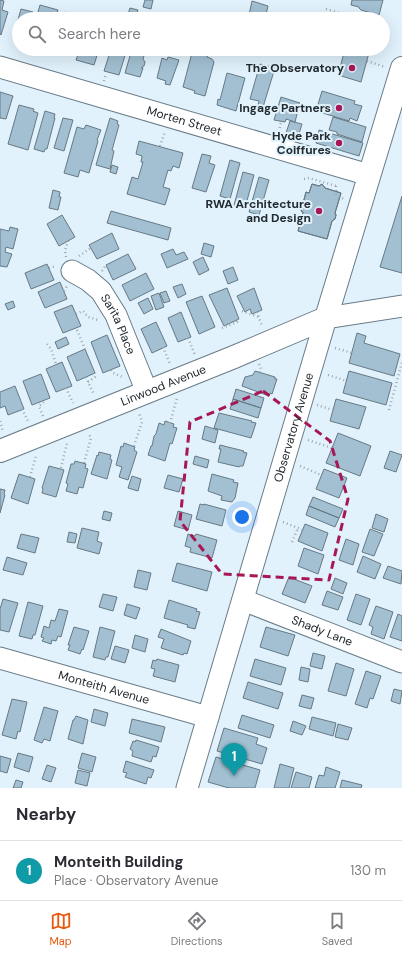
<!DOCTYPE html>
<html lang="en">
<head>
<meta charset="utf-8">
<style>
  :root { --surface:#fff; --page:#f7f7f7; --text:#2b2b33; --muted:#7c7c81; --line:#e1e1e2; --accent:#ea580c }
  body { margin:0; font-family:"DM Sans",sans-serif; background:var(--page); color:var(--text) }
  .you { position:absolute; left:242px; top:517px; width:14px; height:14px; margin:-10px; border:3px solid #fff; border-radius:50%; background:#1a73e8; box-shadow:0 0 0 6px #1a73e833 }
  .badge { display:grid; place-items:center; width:26px; height:26px; border-radius:50%; background:var(--accent); color:#fff; font-size:13px; font-weight:700 }
  .pin { position:absolute; translate:-50% -33px; filter:drop-shadow(0 1px 2px #0008) }
  .pin::after { content:''; position:absolute; top:21px; width:14px; height:12px; background:inherit; clip-path:polygon(0 0,100% 0,50% 100%) }
  .list { margin:0; padding:0; list-style:none }
  h2 { display:flex; justify-content:space-between; align-items:center; height:52px; margin:0; padding:0 16px; font-size:17px }
  h2 small { font-size:13px; font-weight:400; color:var(--muted) }
  .list li { display:grid; grid-template-columns:26px 1fr auto; gap:12px; align-items:center; box-sizing:border-box; height:60px; padding:0 16px; border-top:1px solid var(--line) }
  .list b { display:block; font-size:15px; white-space:nowrap }
  .list p { margin:0; font-size:13px; white-space:nowrap; color:var(--muted) }
  .list em { font-size:13px; font-style:normal; color:var(--muted) }
  .icon { flex:none; width:22px; height:22px; fill:none; stroke:currentColor; stroke-width:2; stroke-linecap:round; stroke-linejoin:round }
  .map { position:relative; flex:none; width:402px; height:788px; overflow:hidden }
  .search { position:absolute; background:var(--surface); box-shadow:0 4px 16px #0002; left:12px; right:12px; top:12px; height:44px; display:flex; align-items:center; gap:10px; box-sizing:border-box; padding:0 14px; border-radius:22px; color:var(--muted); font-size:15px }
  .sheet { height:112px; background:var(--surface) }
  nav { display:flex; justify-content:space-around; align-items:center; box-sizing:border-box; height:56px; border-top:1px solid var(--line); background:var(--surface); font-size:11px; color:var(--muted) }
  nav a { display:grid; justify-items:center; gap:2px }
  nav .on { color:var(--accent) }
  .map>svg:first-child { display:block }
  .building { fill:#a2c0d2; stroke:#667985 }
  .lines { fill:none; stroke-linecap:round; stroke-linejoin:round }
  .minor-casing { stroke:#697c88; stroke-width:23 }
  .major-casing { stroke:#697c88; stroke-width:24 }
  .path { stroke:#9ba8b0; stroke-width:2.5; stroke-dasharray:1 3; stroke-linecap:butt }
  .minor { stroke:#fff; stroke-width:21 }
  .major { stroke:#fff; stroke-width:22 }
  .marked { fill:none; stroke:#a71755; stroke-width:3; stroke-dasharray:8 5; stroke-linejoin:round }
  .poi-dot { fill:#a71755; stroke:#e1f2fc; stroke-width:1.5 }
  .labels { text-anchor:middle; stroke-width:4; stroke-linejoin:round; paint-order:stroke }
  .poi-label { font-size:12px; font-weight:bold; fill:#222a2f; stroke:#e1f2fc; text-anchor:end }
  .street-label { font-size:12px; fill:#222a2f; stroke:#e1f2fc }
</style>
</head>
<body>
<div class="map">
<svg width="402" height="788" viewBox="0 0 402 788">
  <rect width="100%" height="100%" fill="#e1f2fc"/>
  <path class="building" d="M 0,0 L 4,1 L 2,10 L 8,12 L 1,35 L 0,34 Z
    M 145,0 L 153,0 L 151,9 L 143,7 Z
    M 352,0 L 383,0 L 379,15 L 361,10 L 359,8 L 359,7 L 351,5 Z
    M 252,1 L 268,6 L 265,19 L 249,15 Z
    M 40,5 L 58,10 L 55,19 L 36,19 Z
    M 130,8 L 138,10 L 136,16 L 128,14 Z
    M 21,9 L 33,12 L 31,19 L 19,19 L 19,40 L 13,38 Z
    M 65,12 L 82,18 L 82,19 L 63,19 Z
    M 327,14 L 344,19 L 325,19 Z
    M 53,49 L 72,49 L 72,51 L 70,50 L 68,55 L 53,50 Z
    M 80,49 L 99,49 L 94,65 L 76,60 Z
    M 111,49 L 127,49 L 119,75 L 104,71 Z
    M 132,49 L 146,49 L 143,59 L 145,62 L 144,66 L 141,68 L 143,68 L 140,77 L 125,73 Z
    M 193,49 L 210,49 L 207,57 L 212,59 L 214,62 L 205,96 L 194,93 L 195,91 L 183,87 Z
    M 345,49 L 370,49 L 361,82 L 338,75 Z
    M 168,57 L 179,60 L 170,85 L 165,84 L 166,81 L 157,78 L 162,58 L 167,60 Z
    M 260,64 L 275,68 L 263,107 L 258,105 L 259,101 L 250,99 Z
    M 227,73 L 245,78 L 236,111 L 217,105 L 218,99 L 220,100 Z
    M 322,91 L 355,101 L 354,104 L 362,106 L 357,121 L 350,118 L 349,121 L 316,111 Z
    M 0,92 L 13,96 L 6,119 L 0,118 Z
    M 281,97 L 300,103 L 295,122 L 286,119 L 285,122 L 274,120 Z
    M 19,105 L 34,109 L 33,111 L 38,113 L 28,150 L 8,144 Z
    M 45,111 L 55,114 L 54,118 L 55,118 L 47,149 L 45,149 L 44,152 L 34,149 Z
    M 333,117 L 366,127 L 362,142 L 337,134 L 337,132 L 329,130 Z
    M 63,118 L 73,120 L 64,151 L 54,148 Z
    M 110,118 L 118,121 L 117,124 L 119,125 L 112,150 L 114,151 L 110,169 L 96,165 Z
    M 290,121 L 302,124 L 298,137 L 286,133 Z
    M 86,125 L 101,130 L 97,140 L 98,141 L 89,173 L 80,170 L 78,177 L 64,173 L 77,127 L 84,129 Z
    M 319,130 L 363,143 L 359,156 L 316,143 Z
    M 139,141 L 183,153 L 179,168 L 173,166 L 171,171 L 168,170 L 163,187 L 170,189 L 165,205 L 127,194 L 132,177 L 138,179 L 143,162 L 141,162 L 142,156 L 136,154 Z
    M 202,154 L 211,156 L 209,163 L 215,165 L 206,192 L 192,188 Z
    M 230,160 L 240,163 L 230,199 L 220,196 Z
    M 112,165 L 118,167 L 116,174 L 110,172 Z
    M 243,172 L 254,175 L 245,208 L 234,205 Z
    M 259,177 L 269,180 L 259,215 L 249,212 Z
    M 312,184 L 319,186 L 322,184 L 325,188 L 341,193 L 335,213 L 336,215 L 335,219 L 332,221 L 327,239 L 298,231 L 303,212 L 301,211 L 306,192 L 309,193 Z
    M 312,184 L 319,186 L 322,184 L 325,188 L 341,193 L 335,213 L 336,215 L 335,219 L 332,221 L 327,239 L 298,231 L 303,212 L 301,211 L 306,192 L 309,193 Z
    M 53,190 L 60,192 L 59,197 L 61,197 L 58,210 L 49,208 Z
    M 402,196 L 402,273 L 380,267 Z
    M 111,211 L 171,228 L 168,240 L 107,223 Z
    M 62,215 L 75,237 L 59,246 L 47,224 Z
    M 10,227 L 18,229 L 13,249 L 6,247 L 5,252 L 12,254 L 7,267 L 0,266 L 0,229 L 9,231 Z
    M 112,233 L 119,249 L 97,259 L 89,245 Z
    M 204,243 L 214,246 L 211,257 L 201,254 Z
    M 173,249 L 176,255 L 184,252 L 188,259 L 167,268 L 161,254 Z
    M 128,254 L 136,269 L 113,280 L 106,265 Z
    M 203,257 L 209,270 L 199,275 L 193,262 Z
    M 47,264 L 54,280 L 31,289 L 25,273 Z
    M 233,267 L 238,280 L 228,284 L 223,271 Z
    M 146,273 L 154,289 L 130,301 L 122,285 Z
    M 60,282 L 67,299 L 45,308 L 38,292 Z
    M 182,284 L 186,294 L 178,298 L 173,287 Z
    M 227,288 L 239,319 L 224,326 L 209,295 Z
    M 254,288 L 262,310 L 252,314 L 250,309 L 245,312 L 237,296 Z
    M 166,291 L 170,301 L 164,303 L 160,293 Z
    M 159,293 L 164,307 L 156,310 L 151,296 Z
    M 202,296 L 215,327 L 199,334 L 186,302 Z
    M 148,298 L 153,309 L 144,314 L 138,303 Z
    M 13,301 L 15,307 L 8,310 L 5,304 Z
    M 72,305 L 81,326 L 63,333 L 54,312 Z
    M 181,312 L 191,337 L 178,342 L 168,318 Z
    M 156,322 L 167,346 L 152,353 L 141,329 Z
    M 357,333 L 366,336 L 364,343 L 400,354 L 394,376 L 349,363 Z
    M 107,335 L 120,366 L 103,373 L 91,342 Z
    M 66,337 L 69,344 L 58,349 L 55,342 Z
    M 85,349 L 95,373 L 77,381 L 67,357 Z
    M 62,362 L 72,386 L 56,392 L 46,369 Z
    M 255,371 L 275,377 L 275,379 L 277,379 L 272,394 L 270,393 L 269,396 L 242,386 L 245,377 L 253,375 Z
    M 349,371 L 392,383 L 386,405 L 343,393 Z
    M 41,374 L 50,398 L 32,405 L 23,381 Z
    M 15,386 L 24,409 L 8,415 L 5,406 L 0,408 L 0,392 Z
    M 236,389 L 264,398 L 261,408 L 233,399 Z
    M 233,399 L 261,408 L 258,418 L 230,409 Z
    M 336,399 L 366,407 L 359,429 L 330,421 Z
    M 219,413 L 252,421 L 251,422 L 256,423 L 251,438 L 214,428 Z
    M 165,421 L 174,424 L 173,427 L 177,428 L 172,444 L 170,443 L 165,461 L 148,455 L 151,446 L 152,446 L 154,436 L 156,434 L 159,423 L 164,425 Z
    M 205,426 L 218,430 L 215,443 L 202,439 Z
    M 338,433 L 371,446 L 360,476 L 326,463 Z
    M 124,443 L 135,447 L 134,450 L 137,452 L 128,480 L 119,477 L 122,467 L 116,465 L 121,446 L 123,447 Z
    M 220,445 L 244,451 L 243,452 L 247,453 L 243,466 L 240,466 L 239,467 L 218,462 L 221,449 L 219,449 Z
    M 390,451 L 402,455 L 396,472 L 384,468 Z
    M 99,452 L 111,455 L 110,459 L 112,460 L 107,479 L 91,474 L 97,455 L 98,456 Z
    M 195,456 L 209,460 L 207,468 L 193,464 Z
    M 75,461 L 86,464 L 85,468 L 88,469 L 83,488 L 79,487 L 77,494 L 66,491 L 68,484 L 66,483 L 71,464 L 74,464 Z
    M 49,466 L 64,470 L 56,497 L 42,493 L 43,489 L 42,488 Z
    M 324,469 L 347,478 L 339,498 L 316,489 Z
    M 19,474 L 35,479 L 28,504 L 11,498 Z
    M 212,474 L 234,480 L 233,482 L 238,483 L 235,498 L 232,502 L 221,500 L 222,496 L 208,491 Z
    M 168,475 L 183,479 L 179,492 L 164,488 Z
    M 132,476 L 141,479 L 138,491 L 128,488 Z
    M 0,489 L 5,490 L 4,494 L 5,495 L 0,513 Z
    M 313,497 L 343,509 L 339,518 L 309,506 Z
    M 200,504 L 204,505 L 204,504 L 226,510 L 222,526 L 196,519 Z
    M 309,506 L 339,518 L 335,527 L 306,515 Z
    M 104,511 L 112,513 L 110,521 L 102,519 Z
    M 178,511 L 192,515 L 188,530 L 174,526 Z
    M 376,514 L 388,519 L 384,532 L 372,528 Z
    M 305,524 L 328,533 L 322,551 L 298,541 Z
    M 82,528 L 99,532 L 97,541 L 102,543 L 99,554 L 77,548 Z
    M 370,529 L 383,534 L 374,556 L 362,552 Z
    M 69,532 L 77,534 L 75,543 L 67,542 Z
    M 21,534 L 39,538 L 35,553 L 17,548 Z
    M 188,534 L 195,536 L 196,534 L 217,540 L 212,558 L 190,552 L 191,548 L 185,546 Z
    M 346,539 L 359,544 L 353,565 L 339,560 Z
    M 304,548 L 324,555 L 318,574 L 298,566 Z
    M 363,556 L 381,564 L 375,579 L 357,572 Z
    M 7,557 L 27,563 L 23,575 L 3,570 Z
    M 177,563 L 212,572 L 207,591 L 172,581 Z
    M 388,566 L 402,571 L 401,584 L 383,578 Z
    M 138,570 L 151,573 L 147,590 L 134,587 Z
    M 289,577 L 312,586 L 305,603 L 282,594 Z
    M 335,578 L 347,583 L 343,594 L 331,589 Z
    M 327,591 L 343,597 L 338,610 L 322,605 Z
    M 103,594 L 117,597 L 113,611 L 99,607 Z
    M 356,594 L 370,599 L 361,625 L 347,620 Z
    M 3,599 L 18,603 L 9,632 L 0,630 L 0,609 Z
    M 169,600 L 197,609 L 196,611 L 200,612 L 195,629 L 187,627 L 188,625 L 164,618 Z
    M 28,602 L 43,606 L 35,635 L 33,635 L 32,639 L 19,636 Z
    M 127,604 L 140,608 L 136,619 L 124,615 Z
    M 376,606 L 393,612 L 384,639 L 371,634 L 373,627 L 369,625 Z
    M 59,609 L 68,611 L 61,637 L 58,636 L 56,641 L 52,640 L 51,644 L 42,641 L 44,638 L 41,637 L 44,626 L 49,628 L 51,620 L 55,621 Z
    M 398,614 L 402,616 L 402,641 L 390,637 Z
    M 74,627 L 89,631 L 83,650 L 82,649 L 80,654 L 68,650 L 70,645 L 68,645 Z
    M 100,627 L 115,631 L 108,657 L 106,657 L 105,660 L 93,657 Z
    M 266,627 L 295,635 L 288,656 L 260,647 Z
    M 161,629 L 191,641 L 187,654 L 184,653 L 183,655 L 161,648 L 164,639 L 158,637 Z
    M 135,635 L 148,639 L 145,652 L 132,648 Z
    M 115,646 L 129,650 L 125,663 L 111,659 Z
    M 313,653 L 325,656 L 322,669 L 310,666 Z
    M 157,659 L 179,665 L 175,682 L 153,676 L 155,669 L 151,668 L 153,660 L 156,661 Z
    M 255,659 L 286,668 L 281,685 L 250,676 Z
    M 336,663 L 354,669 L 346,696 L 328,691 Z
    M 301,667 L 310,669 L 308,682 L 299,680 Z
    M 366,671 L 381,676 L 373,699 L 370,698 L 367,708 L 355,704 Z
    M 248,682 L 283,693 L 278,709 L 243,698 Z
    M 394,689 L 402,691 L 400,704 L 391,701 Z
    M 302,695 L 314,698 L 311,709 L 299,706 Z
    M 12,699 L 27,702 L 20,732 L 18,731 L 16,739 L 2,735 Z
    M 44,707 L 58,711 L 50,741 L 44,739 L 42,743 L 34,740 Z
    M 94,709 L 108,713 L 105,726 L 91,722 Z
    M 242,715 L 274,725 L 270,738 L 238,728 Z
    M 76,716 L 88,720 L 83,744 L 68,739 L 73,720 L 74,720 Z
    M 312,717 L 336,723 L 333,736 L 309,729 Z
    M 132,719 L 165,727 L 161,742 L 129,733 Z
    M 293,721 L 306,726 L 302,735 L 290,731 Z
    M 338,724 L 352,728 L 348,740 L 335,737 Z
    M 224,728 L 258,738 L 256,744 L 267,748 L 262,764 L 217,751 Z
    M 136,740 L 159,747 L 156,757 L 153,756 L 151,762 L 132,756 L 133,751 L 130,749 L 133,741 L 135,742 Z
    M 18,753 L 33,757 L 29,772 L 14,767 Z
    M 82,753 L 96,757 L 92,772 L 78,768 Z
    M 0,756 L 11,759 L 7,773 L 0,771 Z
    M 216,757 L 260,770 L 255,788 L 229,788 L 208,782 Z
    M 126,761 L 154,770 L 151,778 L 148,777 L 146,784 L 125,777 L 127,773 L 123,772 Z
    M 280,764 L 294,768 L 289,788 L 274,788 Z
    M 47,765 L 56,768 L 51,782 L 42,779 Z
    M 326,767 L 340,772 L 335,788 L 315,788 L 319,775 L 324,776 Z
    M 78,770 L 90,773 L 87,786 L 75,783 Z
    M 296,772 L 312,777 L 309,788 L 291,788 Z
    M 16,780 L 23,782 L 21,788 L 13,788 Z
    M 342,780 L 362,785 L 361,788 L 340,788 Z"/>
  <g class="lines">
    <g class="minor-casing">
      <g id="minor">
        <path id="s1" d="M 0,67 L 369,175"/>
        <path id="s2" d="M 72,271 L 88,280 L 101,291 L 116,315 L 147,392"/>
        <path id="s3" d="M 243,600 L 402,662"/>
        <path id="s4" d="M 0,658 L 208,717"/>
        <path id="s5" d="M 187,788 L 326,318 L 402,306"/>
      </g>
    </g>
    <g class="major-casing">
      <g id="major">
        <path id="s6" d="M 0,451 L 234,357 L 326,318 L 402,68"/>
      </g>
    </g>
    <path class="path" d="M 326,9 L 360,19
      M 332,51 L 343,54
      M 367,61 L 385,67
      M 104,81 L 106,74
      M 252,114 L 255,107 L 263,107
      M 279,132 L 281,122
      M 160,146 L 165,132
      M 304,179 L 309,178 L 336,186
      M 336,186 L 336,195 L 344,199
      M 79,256 L 91,248
      M 66,257 L 65,251 L 68,241
      M 49,268 L 56,266
      M 102,271 L 106,265
      M 64,291 L 67,286
      M 242,311 L 259,317
      M 257,312 L 262,326
      M 76,314 L 83,311 L 88,317 L 98,320
      M 222,328 L 237,322 L 237,320
      M 77,330 L 85,349
      M 188,338 L 195,355
      M 47,344 L 51,349 L 56,364
      M 163,347 L 170,364
      M 335,348 L 352,353
      M 259,364 L 261,369 L 260,372
      M 111,370 L 113,373 L 123,377
      M 328,375 L 347,381
      M 86,377 L 94,395
      M 88,382 L 95,377 L 95,373
      M 66,388 L 73,403
      M 317,405 L 333,410
      M 22,409 L 28,421
      M 389,410 L 402,362
      M 43,416 L 39,406 L 46,400
      M 0,421 L 3,432
      M 170,423 L 177,398
      M 308,440 L 332,448
      M 134,446 L 142,422 L 139,413
      M 84,463 L 91,438 L 89,434
      M 300,466 L 321,475
      M 61,468 L 67,443
      M 30,477 L 36,456
      M 283,522 L 303,530
      M 292,542 L 298,528"/>
    <use href="#minor" class="minor"/>
    <use href="#major" class="major"/>
  </g>
  <path class="marked" d="M 263,391 L 330,441 L 348,499 L 329,580 L 222,574 L 180,521 L 190,422 Z"/>
  <g class="poi-dot">
    <circle cx="352" cy="68" r="4"/>
    <circle cx="339" cy="108" r="4"/>
    <circle cx="339" cy="143" r="4"/>
    <circle cx="319" cy="211" r="4"/>
  </g>
  <g class="labels">
    <g class="poi-label">
      <text x="344" y="72">The Observatory</text>
      <text x="331" y="112">Ingage Partners</text>
      <text x="331" y="140">Hyde Park<tspan x="331" dy="14">Coiffures</tspan></text>
      <text x="311" y="208">RWA Architecture<tspan x="311" dy="14">and Design</tspan></text>
    </g>
    <g class="street-label">
      <text dy="4" stroke="none"><textPath href="#s1" startOffset="192">Morten Street</textPath></text>
      <text dy="4" stroke="none"><textPath href="#s2" startOffset="73">Sarita Place</textPath></text>
      <text dy="4" stroke="none"><textPath href="#s6" startOffset="176">Linwood Avenue</textPath></text>
      <text dy="4" stroke="none"><textPath href="#s5" startOffset="376">Observatory Avenue</textPath></text>
      <text dy="4" stroke="none"><textPath href="#s3" startOffset="85">Shady Lane</textPath></text>
      <text dy="4" stroke="none"><textPath href="#s4" startOffset="108">Monteith Avenue</textPath></text>
    </g>
  </g>
</svg>
<div class="you"></div>
<div class="pin badge" style="left:234px;top:776px;background:#0f9aa8">1</div>
<div class="search"><svg class="icon" aria-label="search" viewBox="0 0 24 24"><circle cx="10" cy="10" r="6"/><path d="M15 15l6 6"/></svg>Search here</div>
</div>
<section class="sheet">
<h2>Nearby<small></small></h2>
<ul class="list">
<li><span class="badge" style="background:#0f9aa8">1</span><div><b>Monteith Building</b><p>Place · Observatory Avenue</p></div><em>130 m</em></li>
</ul>
</section>
<nav>
<a class="on"><svg class="icon" aria-label="map" viewBox="0 0 24 24"><path d="M3 6l6-2 6 2 6-2v14l-6 2-6-2-6 2zM9 4v14M15 6v14"/></svg>Map</a>
<a><svg class="icon" aria-label="directions" viewBox="0 0 24 24"><path d="M12 3l9 9-9 9-9-9zM9 14v-3h6M13 9l2 2-2 2"/></svg>Directions</a>
<a><svg class="icon" aria-label="saved" viewBox="0 0 24 24"><path d="M7 4h10v16l-5-4-5 4z"/></svg>Saved</a>
</nav>
</body>
</html>
